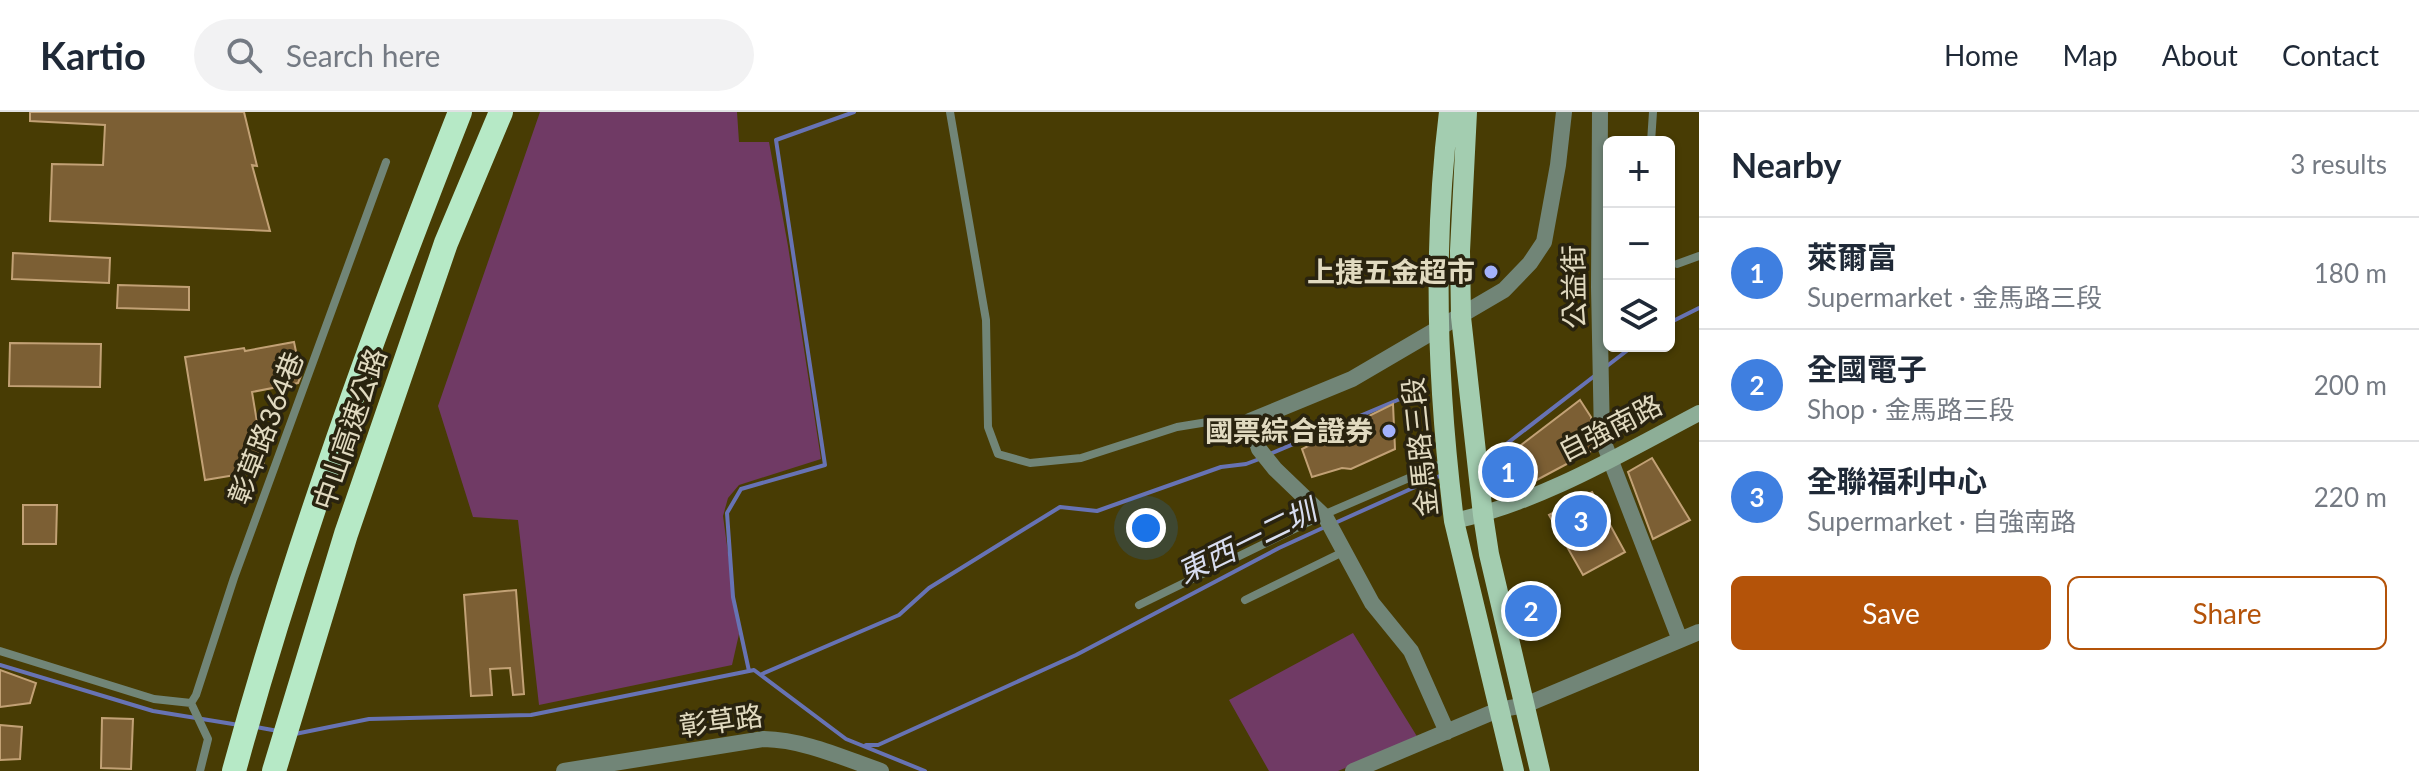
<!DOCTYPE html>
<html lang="en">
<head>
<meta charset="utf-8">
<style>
  :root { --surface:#fff; --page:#f2f2f3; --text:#1f2937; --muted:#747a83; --line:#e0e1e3; --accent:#b45309 }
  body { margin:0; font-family:Lato,"Noto Sans TC",sans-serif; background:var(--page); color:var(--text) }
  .controls { position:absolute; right:24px; top:24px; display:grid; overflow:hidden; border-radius:12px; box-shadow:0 2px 6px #0004 }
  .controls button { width:72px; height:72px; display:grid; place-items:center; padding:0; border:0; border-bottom:2px solid var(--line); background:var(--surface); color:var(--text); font:40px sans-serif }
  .you { position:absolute; left:1146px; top:416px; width:28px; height:28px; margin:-20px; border:6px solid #fff; border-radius:50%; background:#1a73e8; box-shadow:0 0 0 12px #1a73e833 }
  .badge { display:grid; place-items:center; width:52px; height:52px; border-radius:50%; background:var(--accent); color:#fff; font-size:26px; font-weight:700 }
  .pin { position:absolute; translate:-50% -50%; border:4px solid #fff; box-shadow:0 2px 8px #0006 }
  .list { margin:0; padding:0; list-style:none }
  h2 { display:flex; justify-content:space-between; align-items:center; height:104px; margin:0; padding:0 32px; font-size:34px }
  h2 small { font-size:26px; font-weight:400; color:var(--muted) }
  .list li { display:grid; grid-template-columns:52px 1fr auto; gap:24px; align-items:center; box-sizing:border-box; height:112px; padding:0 32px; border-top:2px solid var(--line) }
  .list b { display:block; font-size:30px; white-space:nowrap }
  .list p { margin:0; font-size:26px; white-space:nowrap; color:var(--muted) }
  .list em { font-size:26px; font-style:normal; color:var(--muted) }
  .actions { display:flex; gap:16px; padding:24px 32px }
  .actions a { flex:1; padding:18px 0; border:2px solid var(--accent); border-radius:12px; text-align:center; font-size:28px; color:var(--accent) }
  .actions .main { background:var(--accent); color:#fff }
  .icon { flex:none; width:44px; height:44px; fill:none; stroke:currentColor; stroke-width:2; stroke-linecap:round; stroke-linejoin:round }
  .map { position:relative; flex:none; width:1699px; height:659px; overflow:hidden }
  header { display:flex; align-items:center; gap:48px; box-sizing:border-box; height:112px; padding:0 40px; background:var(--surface); border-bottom:2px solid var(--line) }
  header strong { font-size:38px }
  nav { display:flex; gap:44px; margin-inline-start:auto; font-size:28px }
  .search { width:560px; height:72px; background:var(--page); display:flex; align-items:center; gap:20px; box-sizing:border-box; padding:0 28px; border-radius:44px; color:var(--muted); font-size:30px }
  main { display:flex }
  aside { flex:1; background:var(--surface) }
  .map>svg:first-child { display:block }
  .green { fill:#703a65 }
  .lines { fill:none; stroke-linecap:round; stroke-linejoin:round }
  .stream { stroke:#6773b4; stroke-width:4 }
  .building { fill:#7c5f34; stroke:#c2a175; stroke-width:2 }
  .lane { stroke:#718577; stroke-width:8 }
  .street { stroke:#718577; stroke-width:16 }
  .secondary { stroke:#8dae97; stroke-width:16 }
  .primary { stroke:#a3cdb0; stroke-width:20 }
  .highway { stroke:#b6e9c6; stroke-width:24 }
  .poi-dot { fill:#a3b2fd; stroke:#29230f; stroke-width:3 }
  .labels { text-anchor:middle; stroke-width:7; stroke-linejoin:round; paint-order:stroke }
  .poi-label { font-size:28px; font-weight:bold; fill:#e1dac0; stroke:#29230f; text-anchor:end }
  .street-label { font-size:28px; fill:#e1dac0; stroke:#29230f }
  .water-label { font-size:30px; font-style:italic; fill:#d8ddef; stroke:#29230f }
</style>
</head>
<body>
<header>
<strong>Kartio</strong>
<div class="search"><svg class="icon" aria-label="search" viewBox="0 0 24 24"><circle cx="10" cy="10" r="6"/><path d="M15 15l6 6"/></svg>Search here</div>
<nav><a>Home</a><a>Map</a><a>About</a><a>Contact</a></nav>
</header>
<main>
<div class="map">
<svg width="1699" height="659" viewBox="0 0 1699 659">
  <rect width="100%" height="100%" fill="#483c04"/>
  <path class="green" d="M 540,0 L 737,0 L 739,30 L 769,30 L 788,134 L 821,347 L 739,373 L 728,386 L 723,404 L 739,522 L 732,553 L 539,593 L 518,408 L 473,405 L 438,294 Z
    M 1353,521 L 1418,626 L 1338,659 L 1269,659 L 1229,588 Z"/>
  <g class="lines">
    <path class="stream" d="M 1669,211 L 1699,196
      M 1607,254 L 1633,234
      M 1270,342 L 1419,279
      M 1485,344 L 1496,340 L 1597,262
      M 1335,411 L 1444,362
      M 0,553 L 153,599 L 239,613
      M 749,559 L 733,485 L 727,401 L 741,377 L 825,353 L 776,28 L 854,0
      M 762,562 L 899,503 L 929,476 L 1060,395 L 1097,399 L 1221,355 L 1246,352 L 1262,346
      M 256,615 L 278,619
      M 295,622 L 369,607 L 531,603 L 754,558 L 846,627 L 925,659
      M 866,633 L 878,633 L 1076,543 L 1279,436 L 1327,414"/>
  </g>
  <path class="building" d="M 30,0 L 244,0 L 257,54 L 252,53 L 270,119 L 50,109 L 52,52 L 103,53 L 105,13 L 30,9 Z
    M 13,141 L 110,146 L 109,171 L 12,167 Z
    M 118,173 L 189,175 L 189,198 L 117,196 Z
    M 294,230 L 301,264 L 298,271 L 252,280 L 265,358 L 205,368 L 185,245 L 244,236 L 245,239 Z
    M 10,231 L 101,232 L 100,275 L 9,274 Z
    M 1580,288 L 1591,305 L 1591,327 L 1595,337 L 1516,379 L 1502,373 L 1504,346 Z
    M 1393,292 L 1395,337 L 1351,357 L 1342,356 L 1312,365 L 1302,337 Z
    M 1652,346 L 1690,408 L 1653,427 L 1628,360 Z
    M 1592,380 L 1625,440 L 1583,463 L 1549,403 Z
    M 23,393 L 57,393 L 56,432 L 23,432 Z
    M 516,478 L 524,582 L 513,583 L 510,556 L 490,557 L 492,583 L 471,584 L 464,483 Z
    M 0,558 L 36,571 L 30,591 L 0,595 Z
    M 102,606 L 133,607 L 131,657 L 101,656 Z
    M 0,613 L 22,615 L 20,647 L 0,648 Z"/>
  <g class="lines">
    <path class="lane" d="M 950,0 L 986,208 L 988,315 L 998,342 L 1030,351 L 1081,346 L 1177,315 L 1220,308 L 1250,309
      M 1651,30 L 1653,0
      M 1677,152 L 1699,144
      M 1245,488 L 1343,440
      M 1139,493 L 1323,403 L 1446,350
      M 0,539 L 154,587 L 191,591
      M 200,659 L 208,627 L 191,591 L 196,583 L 234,466 L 386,50"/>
    <path class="street" d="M 1600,0 L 1599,175 L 1602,326 L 1680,528
      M 1447,620 L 1411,539 L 1372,491 L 1326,406 L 1275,357 L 1259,337 L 1250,309 L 1352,267 L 1504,178 L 1530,151 L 1544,130 L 1558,53 L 1564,0
      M 564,659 L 764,627 C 805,628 843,646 881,659
      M 1353,659 L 1498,598 L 1525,593 L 1699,520"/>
    <path class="secondary" d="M 1454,409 C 1541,390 1621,342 1699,301"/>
    <path class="primary" d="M 1449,0 C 1432,136 1437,273 1454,409 L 1514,659
      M 1467,0 L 1460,139 L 1461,205 L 1483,403 L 1489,442 L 1540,659"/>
    <path class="highway" d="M 234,659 C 295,435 375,216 460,0
      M 274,659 L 346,422 L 446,131 L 501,0"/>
  </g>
  <g class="poi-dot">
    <circle cx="1491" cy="160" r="8"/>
    <circle cx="1389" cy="319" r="8"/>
  </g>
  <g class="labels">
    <g class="poi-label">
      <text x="1475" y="170">上捷五金超市</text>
      <text x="1373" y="329">國票綜合證券</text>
    </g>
    <g class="street-label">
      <text transform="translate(1574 175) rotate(-91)" y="10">公益街</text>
      <text transform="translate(266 316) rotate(-69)" y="10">彰草路364巷</text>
      <text transform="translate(1610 316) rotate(-27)" y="10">自強南路</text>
      <text transform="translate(350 317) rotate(-71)" y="10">中山高速公路</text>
      <text transform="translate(1420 335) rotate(-96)" y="10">金馬路三段</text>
      <text transform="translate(721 609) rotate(-8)" y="10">彰草路</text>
    </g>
    <g class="water-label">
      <text transform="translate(1247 430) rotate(-26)" y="10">東西一二圳</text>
    </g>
  </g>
</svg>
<div class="controls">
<button>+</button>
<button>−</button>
<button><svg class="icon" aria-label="layers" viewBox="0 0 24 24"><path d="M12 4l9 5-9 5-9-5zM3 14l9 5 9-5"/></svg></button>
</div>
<div class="you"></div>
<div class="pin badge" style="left:1508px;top:360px;background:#3f7fe0">1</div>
<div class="pin badge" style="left:1531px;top:499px;background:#3f7fe0">2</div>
<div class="pin badge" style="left:1581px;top:409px;background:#3f7fe0">3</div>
</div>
<aside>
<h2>Nearby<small>3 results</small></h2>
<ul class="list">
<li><span class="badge" style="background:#3f7fe0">1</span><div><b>萊爾富</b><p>Supermarket · 金馬路三段</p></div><em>180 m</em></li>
<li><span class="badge" style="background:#3f7fe0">2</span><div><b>全國電子</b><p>Shop · 金馬路三段</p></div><em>200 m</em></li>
<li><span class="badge" style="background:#3f7fe0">3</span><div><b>全聯福利中心</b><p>Supermarket · 自強南路</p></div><em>220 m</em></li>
</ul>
<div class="actions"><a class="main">Save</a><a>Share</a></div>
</aside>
</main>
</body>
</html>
